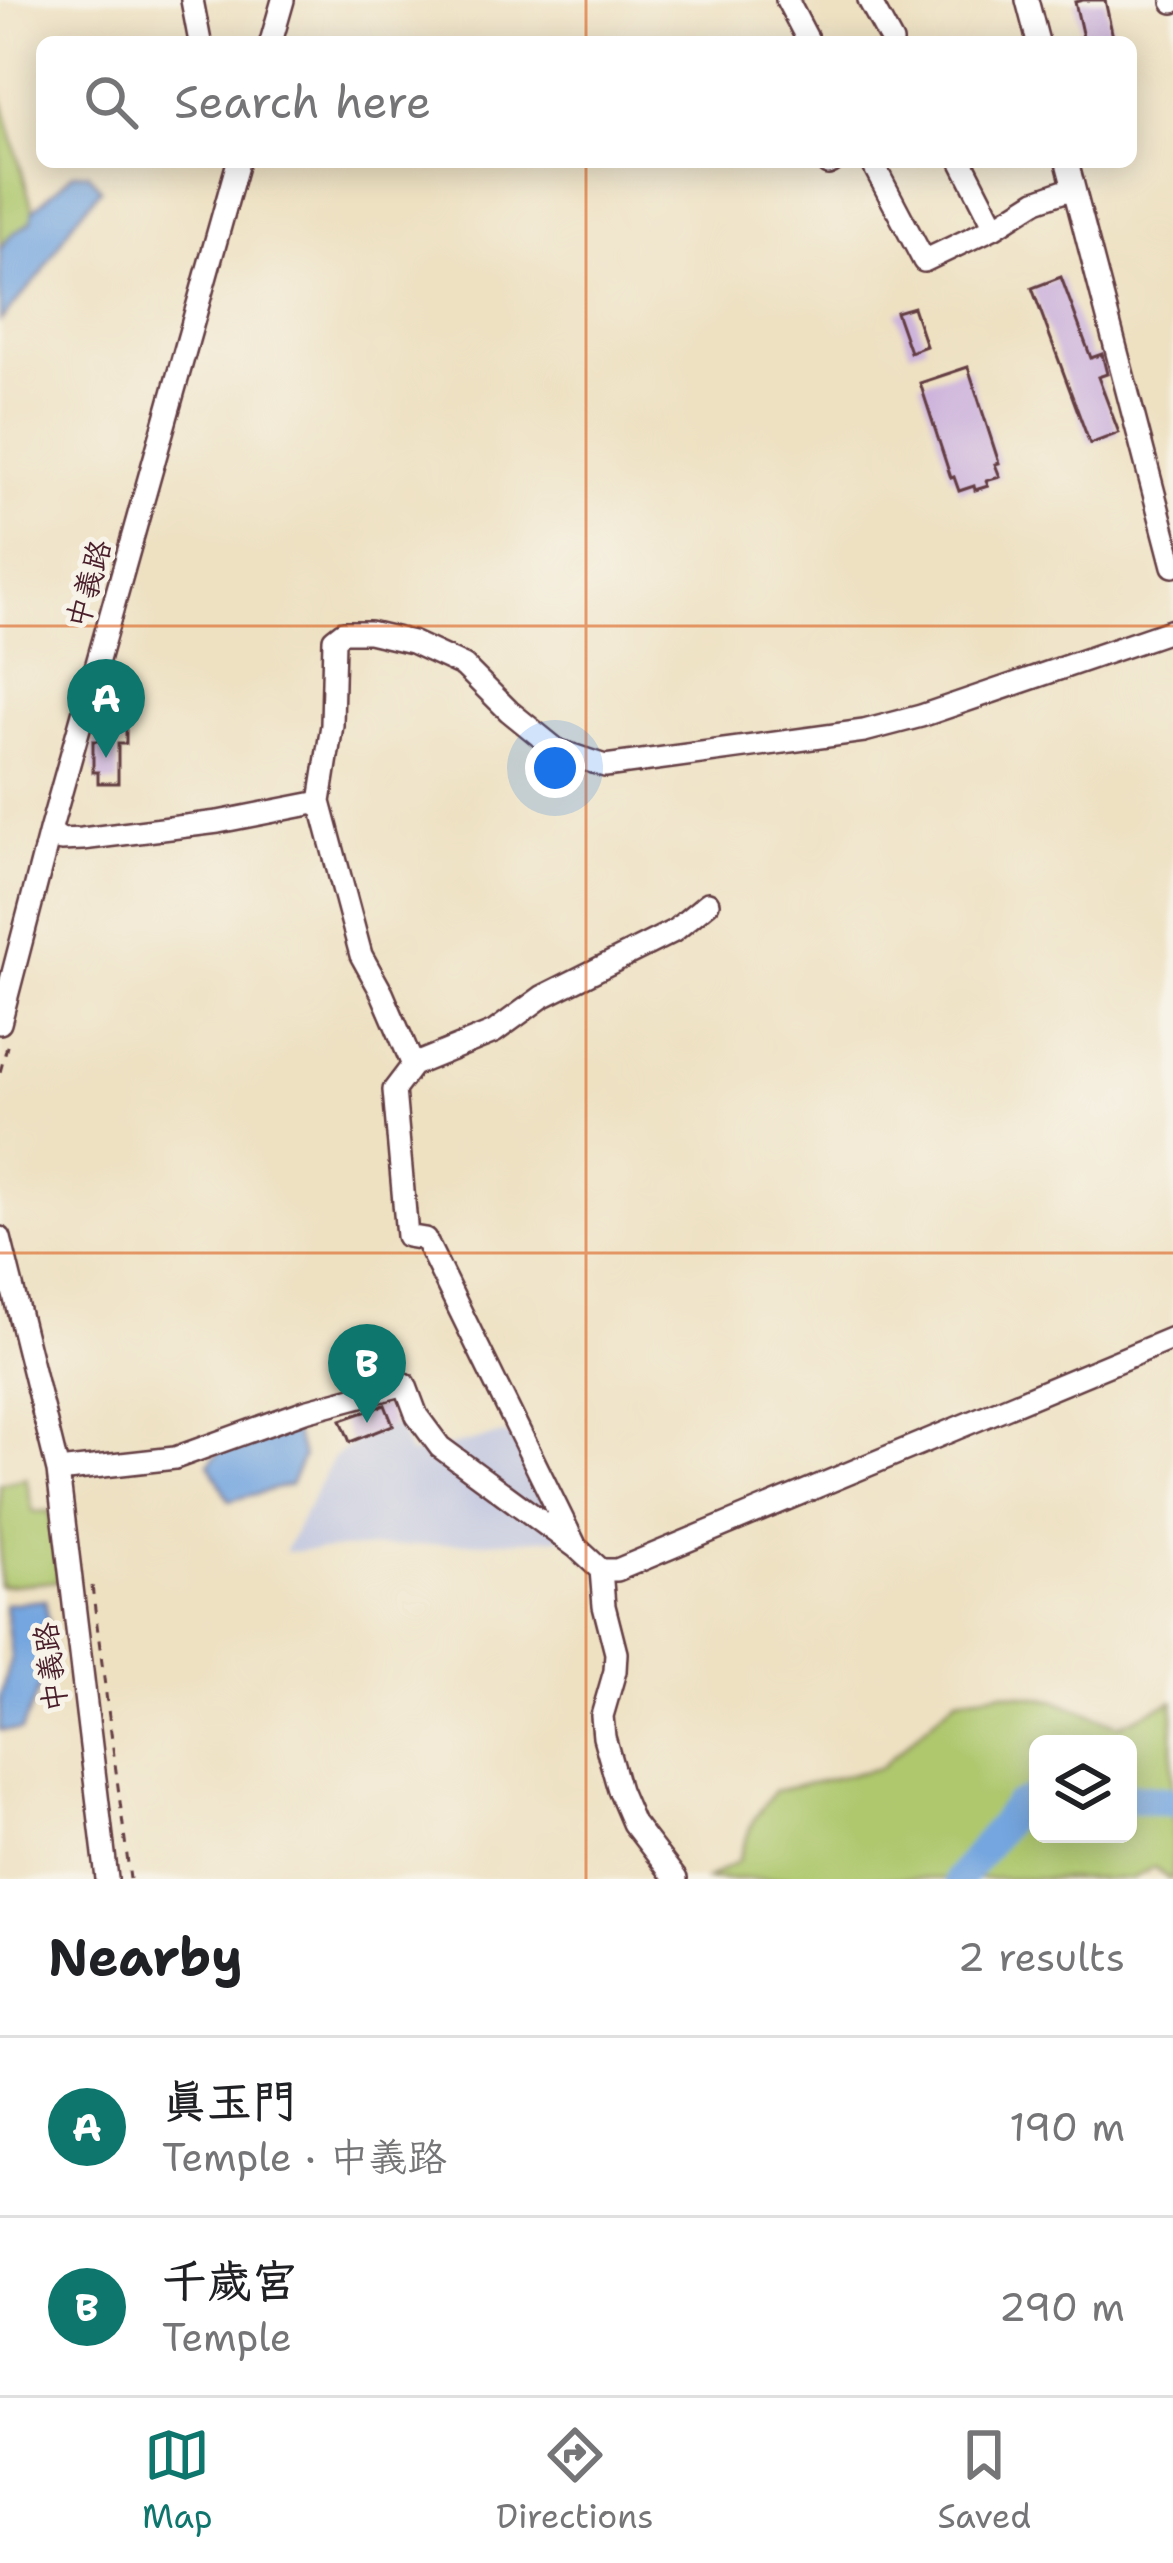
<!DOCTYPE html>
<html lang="en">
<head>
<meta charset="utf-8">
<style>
  :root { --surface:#fff; --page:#f2f2f2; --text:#202124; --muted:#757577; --line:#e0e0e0; --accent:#0f766e }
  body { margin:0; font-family:"Shantell Sans","LXGW WenKai TC",sans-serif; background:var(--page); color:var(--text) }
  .controls { position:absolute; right:36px; bottom:36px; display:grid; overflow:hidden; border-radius:18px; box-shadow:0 6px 30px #0003 }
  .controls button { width:108px; height:108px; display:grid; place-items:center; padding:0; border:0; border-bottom:3px solid var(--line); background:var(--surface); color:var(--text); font:60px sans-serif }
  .you { position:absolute; left:555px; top:768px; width:42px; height:42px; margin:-30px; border:9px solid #fff; border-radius:50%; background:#1a73e8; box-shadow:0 0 0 18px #1a73e833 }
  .badge { display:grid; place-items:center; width:78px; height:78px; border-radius:50%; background:var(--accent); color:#fff; font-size:39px; font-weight:700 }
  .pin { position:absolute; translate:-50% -99px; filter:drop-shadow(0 3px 6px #0008) }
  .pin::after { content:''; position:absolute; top:63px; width:42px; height:36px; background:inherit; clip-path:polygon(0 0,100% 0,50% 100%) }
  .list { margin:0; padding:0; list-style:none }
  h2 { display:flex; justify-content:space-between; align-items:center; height:156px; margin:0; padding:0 48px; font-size:51px }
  h2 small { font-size:39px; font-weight:400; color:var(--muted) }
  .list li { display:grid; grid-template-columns:78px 1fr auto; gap:36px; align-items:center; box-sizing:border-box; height:180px; padding:0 48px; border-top:3px solid var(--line) }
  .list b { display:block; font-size:45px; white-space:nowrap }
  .list p { margin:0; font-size:39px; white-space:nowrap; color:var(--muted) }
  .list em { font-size:39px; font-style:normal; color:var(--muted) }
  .icon { flex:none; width:66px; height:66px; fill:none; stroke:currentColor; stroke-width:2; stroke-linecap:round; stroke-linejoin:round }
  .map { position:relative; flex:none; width:1173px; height:1879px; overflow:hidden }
  .search { position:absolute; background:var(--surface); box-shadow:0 6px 30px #0003; left:36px; right:36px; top:36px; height:132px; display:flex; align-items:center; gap:30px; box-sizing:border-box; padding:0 42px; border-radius:18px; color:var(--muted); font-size:45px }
  .sheet { height:516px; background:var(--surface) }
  nav { display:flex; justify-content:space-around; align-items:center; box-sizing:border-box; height:168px; border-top:3px solid var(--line); background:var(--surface); font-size:33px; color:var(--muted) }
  nav a { display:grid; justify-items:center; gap:6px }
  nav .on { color:var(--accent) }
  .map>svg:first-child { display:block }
  .industrial { fill:#bdc3de }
  .green { fill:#afc86e; stroke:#7c744c; stroke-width:3; fill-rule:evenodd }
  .water { fill:#74a6df; stroke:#5f6285; stroke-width:3 }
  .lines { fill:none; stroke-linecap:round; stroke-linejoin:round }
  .river { stroke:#74a6df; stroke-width:30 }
  .building { fill:#cdb4dc }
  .minor-casing { stroke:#633c42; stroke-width:26 }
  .path { stroke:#633c42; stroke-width:3; stroke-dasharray:9 9; stroke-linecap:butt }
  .minor { stroke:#fff; stroke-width:21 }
  .grid { fill:none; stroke:#d8530f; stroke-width:3; stroke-opacity:0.55 }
  .labels { text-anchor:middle; stroke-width:10; stroke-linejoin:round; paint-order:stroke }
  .street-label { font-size:30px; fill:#4a1f2b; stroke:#f7f3e8 }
</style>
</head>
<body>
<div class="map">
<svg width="1173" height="1879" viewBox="0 0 1173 1879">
  <rect width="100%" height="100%" fill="#f7f3e8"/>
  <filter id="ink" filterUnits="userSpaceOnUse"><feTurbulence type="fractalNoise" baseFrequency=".00833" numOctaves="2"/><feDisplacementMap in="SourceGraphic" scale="24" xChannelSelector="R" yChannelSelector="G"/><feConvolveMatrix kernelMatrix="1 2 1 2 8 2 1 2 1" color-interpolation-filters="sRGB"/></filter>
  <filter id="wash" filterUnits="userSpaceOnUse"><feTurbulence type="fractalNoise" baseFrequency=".004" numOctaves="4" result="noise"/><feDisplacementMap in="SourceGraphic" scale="48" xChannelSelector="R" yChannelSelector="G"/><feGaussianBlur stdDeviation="2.7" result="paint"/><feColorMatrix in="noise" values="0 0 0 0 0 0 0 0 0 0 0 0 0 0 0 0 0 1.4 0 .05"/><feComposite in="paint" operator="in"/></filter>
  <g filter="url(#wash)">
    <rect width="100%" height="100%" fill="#eee1c2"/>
    <path class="industrial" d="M 398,1424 L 409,1455 L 503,1434 L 525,1436 L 562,1538 L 284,1552 L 333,1458 L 354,1442 Z"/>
    <path class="green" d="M 0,93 L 33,210 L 33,221 L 11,235 L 0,249 Z
      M 26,1478 L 33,1512 L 50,1511 L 59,1581 L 0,1586 L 0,1484 Z
      M 1002,1692 L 1058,1701 L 1119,1725 L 1173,1701 L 1173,1879 L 1168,1879 L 1154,1867 L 1132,1879 L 707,1879 L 738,1861 L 753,1821 L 774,1791 L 880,1768 L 957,1698 ZM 1128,1744 L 1128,1834 L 1038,1834 L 1038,1744 Z"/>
    <path class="water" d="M 74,173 L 88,173 L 101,189 L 72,223 L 42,273 L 0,321 L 0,249 L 11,235 L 32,221 L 33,210 Z
      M 272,1423 L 293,1428 L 303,1457 L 290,1485 L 229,1501 L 209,1463 L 232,1439 Z
      M 45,1600 L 54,1654 L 21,1731 L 0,1730 L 0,1699 L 11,1657 L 5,1604 Z"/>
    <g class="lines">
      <path class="river" d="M 1128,1797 L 1173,1802
        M 959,1879 L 1017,1806 L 1038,1798"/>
    </g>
    <g id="blocks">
      <path class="building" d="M 1083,0 L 1105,0 L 1114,42 L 1084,42 L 1075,2 Z
        M 1061,277 L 1091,358 L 1102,354 L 1107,374 L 1098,377 L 1119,433 L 1090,444 L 1032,288 Z
        M 913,307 L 926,346 L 910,352 L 896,312 Z
        M 968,367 L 999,463 L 995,464 L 1000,477 L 986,481 L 988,486 L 975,490 L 974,486 L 959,491 L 954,477 L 951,478 L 920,383 Z
        M 106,721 L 126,721 L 126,744 L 118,744 L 118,783 L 98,783 L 98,772 L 93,772 L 93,741 L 106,741 Z
        M 385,1405 L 393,1425 L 350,1442 L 341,1420 Z"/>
    </g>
  </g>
  <g filter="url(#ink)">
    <use href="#blocks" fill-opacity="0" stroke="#633c42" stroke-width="3"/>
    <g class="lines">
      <g class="minor-casing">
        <path id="minor" d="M 192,0 L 200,42
          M 787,0 L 809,42
          M 869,0 L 892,42
          M 1027,0 L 1038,42
          M 1173,0 L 1173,2
          M 271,42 L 283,0
          M 872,162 L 924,261 L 995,227 L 1036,201 L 1073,188
          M 962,162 L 995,227
          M 1067,162 L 1173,566
          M 828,164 L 832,162
          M 320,802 L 361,955 L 382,993 L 413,1065
          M 50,831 L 61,840 L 82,839 L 218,822 L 320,802 L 332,725 L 334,639 L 343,632 L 369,632 L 412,642 L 464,666 L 509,711 L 557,750 L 605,766 L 864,731 L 921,716 L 1173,630
          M 0,1023 L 50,831 L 238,162
          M 0,1238 L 58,1471 L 107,1879
          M 58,1471 L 175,1458 L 305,1411 L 405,1384 L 417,1416 L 440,1447 L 576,1547 L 601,1570 L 617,1570 L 1173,1338
          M 575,1545 L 425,1239 L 407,1236 L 394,1090 L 413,1065 L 494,1032 L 542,997 L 674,931 L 708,903
          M 601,1570 L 604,1606 L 616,1653 L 615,1671 L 602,1716 L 604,1737 L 619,1790 L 633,1823 L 676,1879"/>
      </g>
      <path class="path" d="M 0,1072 L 9,1039
        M 92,1586 L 130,1879"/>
      <use href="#minor" class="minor"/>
    </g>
  </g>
  <path class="grid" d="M 586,0 L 586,42M 586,162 L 586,1879M 0,626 L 1173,626M 0,1253 L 1173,1253"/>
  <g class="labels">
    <g class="street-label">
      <text transform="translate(89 584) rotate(-74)" y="10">中義路</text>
      <text transform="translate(51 1667) rotate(-97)" y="10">中義路</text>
    </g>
  </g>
</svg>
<div class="controls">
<button><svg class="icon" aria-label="layers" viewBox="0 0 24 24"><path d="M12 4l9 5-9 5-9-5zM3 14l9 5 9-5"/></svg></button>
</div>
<div class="you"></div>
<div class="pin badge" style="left:106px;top:758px">A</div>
<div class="pin badge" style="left:367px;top:1423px">B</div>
<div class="search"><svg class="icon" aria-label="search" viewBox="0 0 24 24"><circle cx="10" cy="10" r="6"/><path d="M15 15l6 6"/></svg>Search here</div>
</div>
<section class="sheet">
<h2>Nearby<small>2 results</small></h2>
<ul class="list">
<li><span class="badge">A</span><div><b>真玉門</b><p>Temple · 中義路</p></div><em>190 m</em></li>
<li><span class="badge">B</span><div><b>千歲宮</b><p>Temple</p></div><em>290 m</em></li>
</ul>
</section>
<nav>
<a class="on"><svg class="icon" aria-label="map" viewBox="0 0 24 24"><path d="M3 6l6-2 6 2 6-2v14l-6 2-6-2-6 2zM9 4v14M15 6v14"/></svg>Map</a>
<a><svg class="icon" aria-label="directions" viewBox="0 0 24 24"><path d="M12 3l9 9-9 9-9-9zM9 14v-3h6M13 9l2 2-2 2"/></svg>Directions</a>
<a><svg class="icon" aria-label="saved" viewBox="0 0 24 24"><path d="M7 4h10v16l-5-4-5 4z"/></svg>Saved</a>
</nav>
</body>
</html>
